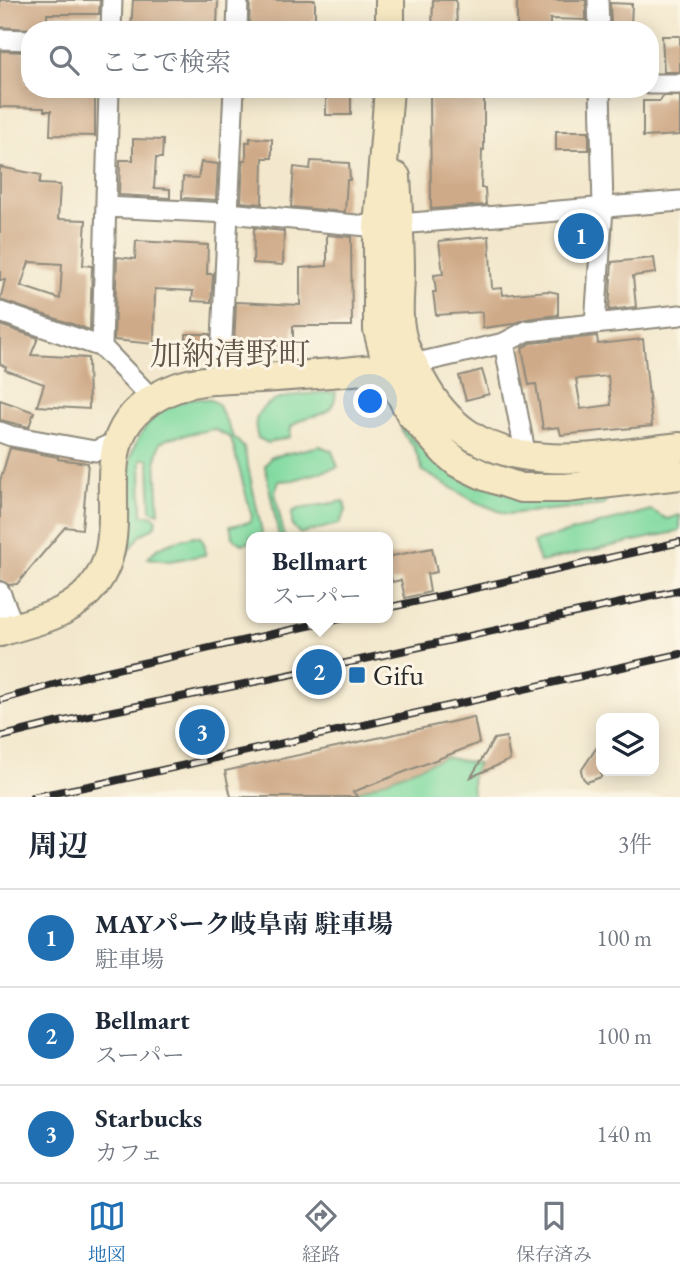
<!DOCTYPE html>
<html lang="ja">
<head>
<meta charset="utf-8">
<style>
  :root { --surface:#fff; --page:#f6f6f7; --text:#1f2937; --muted:#747a83; --line:#e0e1e3; --accent:#1f6fb2 }
  body { margin:0; font-family:"EB Garamond","Noto Serif JP",serif; background:var(--page); color:var(--text) }
  .controls { position:absolute; right:21px; bottom:21px; display:grid; overflow:hidden; border-radius:14px; box-shadow:0 4px 18px #0003 }
  .controls button { width:63px; height:63px; display:grid; place-items:center; padding:0; border:0; border-bottom:2px solid var(--line); background:var(--surface); color:var(--text); font:35px sans-serif }
  .you { position:absolute; left:371px; top:402px; width:24px; height:24px; margin:-18px; border:5px solid #fff; border-radius:50%; background:#1a73e8; box-shadow:0 0 0 10px #1a73e833 }
  .badge { display:grid; place-items:center; width:46px; height:46px; border-radius:50%; background:var(--accent); color:#fff; font-size:23px; font-weight:700 }
  .pin { position:absolute; translate:-50% -50%; border:4px solid #fff; box-shadow:0 2px 7px #0006 }
  .popup { position:absolute; left:246px; top:532px; width:147px; height:91px; box-sizing:border-box; display:grid; place-content:center; border-radius:14px; background:var(--surface); filter:drop-shadow(0 2px 5px #0005); font-size:23px; white-space:nowrap; color:var(--muted) }
  .popup b { font-size:26px; color:var(--text) }
  .popup::after { content:''; position:absolute; left:50%; top:100%; margin-left:-14px; border:14px solid transparent; border-top-color:var(--surface) }
  .list { margin:0; padding:0; list-style:none }
  h2 { display:flex; justify-content:space-between; align-items:center; height:91px; margin:0; padding:0 28px; font-size:30px }
  h2 small { font-size:23px; font-weight:400; color:var(--muted) }
  .list li { display:grid; grid-template-columns:46px 1fr auto; gap:21px; align-items:center; box-sizing:border-box; height:98px; padding:0 28px; border-top:2px solid var(--line) }
  .list b { display:block; font-size:26px; white-space:nowrap }
  .list p { margin:0; font-size:23px; white-space:nowrap; color:var(--muted) }
  .list em { font-size:23px; font-style:normal; color:var(--muted) }
  .icon { flex:none; width:38px; height:38px; fill:none; stroke:currentColor; stroke-width:2; stroke-linecap:round; stroke-linejoin:round }
  .map { position:relative; flex:none; width:680px; height:797px; overflow:hidden }
  .search { position:absolute; background:var(--surface); box-shadow:0 4px 18px #0003; left:21px; right:21px; top:21px; height:77px; display:flex; align-items:center; gap:18px; box-sizing:border-box; padding:0 24px; border-radius:28px; color:var(--muted); font-size:26px }
  .sheet { height:385px; background:var(--surface) }
  nav { display:flex; justify-content:space-around; align-items:center; box-sizing:border-box; height:98px; border-top:2px solid var(--line); background:var(--surface); font-size:19px; color:var(--muted) }
  nav a { display:grid; justify-items:center; gap:4px }
  nav .on { color:var(--accent) }
  .map>svg:first-child { display:block }
  .green { fill:#80daa0; stroke:#568266; stroke-width:2 }
  .building { fill:#cfaa88; fill-rule:evenodd }
  .lines { fill:none; stroke-linecap:round; stroke-linejoin:round }
  .street-casing { stroke:#8f8a7c; stroke-width:23 }
  .secondary-casing { stroke:#8f8a7c; stroke-width:32 }
  .street { stroke:#fff; stroke-width:19 }
  .secondary { stroke:#f6e9c3; stroke-width:28 }
  .rail-casing { stroke:#2b2b2b; stroke-width:8 }
  .rail { stroke:#fcf5e5; stroke-width:5; stroke-dasharray:16; stroke-linecap:butt }
  .poi-dot { fill:#1f6fb2; stroke:#fcf5e5; stroke-width:2.5 }
  .labels { text-anchor:middle; stroke-width:6; stroke-linejoin:round; paint-order:stroke }
  .poi-label { font-size:28px; fill:#2b2b2b; stroke:#fcf5e5; text-anchor:start }
  .quarter-label { font-size:32px; fill:#64574c; stroke:#fcf5e5 }
</style>
</head>
<body>
<div class="map">
<svg width="680" height="797" viewBox="0 0 680 797">
  <rect width="100%" height="100%" fill="#fcf5e5"/>
  <filter id="ink" filterUnits="userSpaceOnUse"><feTurbulence type="fractalNoise" baseFrequency=".0143" numOctaves="2"/><feDisplacementMap in="SourceGraphic" scale="14" xChannelSelector="R" yChannelSelector="G"/><feConvolveMatrix kernelMatrix="1 2 1 2 8 2 1 2 1" color-interpolation-filters="sRGB"/></filter>
  <filter id="wash" filterUnits="userSpaceOnUse"><feTurbulence type="fractalNoise" baseFrequency=".00686" numOctaves="4" result="noise"/><feDisplacementMap in="SourceGraphic" scale="28" xChannelSelector="R" yChannelSelector="G"/><feGaussianBlur stdDeviation="1.57" result="paint"/><feColorMatrix in="noise" values="0 0 0 0 0 0 0 0 0 0 0 0 0 0 0 0 0 1.4 0 .05"/><feComposite in="paint" operator="in"/></filter>
  <g filter="url(#wash)">
    <rect width="100%" height="100%" fill="#f3e8cd"/>
    <path class="green" d="M 336,392 C 334,423 307,410 291,427 L 290,437 L 268,443 L 258,438 C 242,392 309,394 336,392 Z
      M 192,398 L 211,400 L 218,404 L 233,436 L 244,448 L 262,532 L 260,537 L 251,537 L 251,542 L 242,544 L 233,538 L 230,526 L 250,522 L 252,517 L 231,438 L 214,429 L 169,438 L 160,443 L 156,460 L 159,513 L 151,510 L 149,459 L 141,459 L 142,515 L 151,515 L 157,520 L 154,527 L 141,535 L 130,549 L 125,544 C 126,499 119,448 157,415 C 166,406 180,403 192,398 Z
      M 399,419 L 412,438 L 430,454 L 608,495 L 604,505 L 506,514 L 474,501 L 423,471 L 414,447 L 403,434 Z
      M 320,446 L 332,451 L 338,467 L 293,480 L 279,481 L 275,492 L 284,537 L 279,537 L 265,466 L 271,457 Z
      M 344,501 L 346,511 L 339,524 L 300,534 L 292,525 L 292,512 L 298,509 Z
      M 651,510 L 667,519 L 680,515 L 680,531 L 540,562 L 533,542 Z
      M 194,536 L 200,537 L 205,545 L 205,555 L 169,561 L 148,558 C 159,543 177,541 194,536 Z
      M 444,757 L 478,764 L 472,778 L 473,797 L 360,797 L 354,793 Z"/>
    <g id="blocks">
      <path class="building" d="M 0,0 L 100,0 L 99,14 L 47,14 L 47,30 L 0,27 Z
        M 133,0 L 218,0 L 217,26 L 177,25 L 176,30 L 131,30 Z
        M 250,0 L 315,0 L 315,20 L 311,20 L 311,30 L 249,30 Z
        M 433,0 L 456,0 L 457,30 L 432,30 Z
        M 517,0 L 586,0 L 586,20 L 550,19 L 550,30 L 517,30 Z
        M 610,3 L 632,4 L 631,25 L 611,24 Z
        M 662,36 L 680,36 L 680,72 L 664,72 Z
        M 0,51 L 25,52 L 25,83 L 30,83 L 30,89 L 95,89 L 95,136 L 50,135 L 51,111 L 44,111 L 44,108 L 0,107 Z
        M 326,89 L 351,89 L 351,115 L 326,115 Z
        M 469,92 L 484,94 L 484,150 L 482,150 L 481,188 L 485,188 L 486,205 L 431,209 L 430,93 Z
        M 663,96 L 680,96 L 680,135 L 643,137 L 643,101 L 660,101 Z
        M 556,131 L 589,131 L 589,150 L 556,150 Z
        M 250,138 L 272,139 L 272,158 L 263,158 L 262,204 L 241,202 L 243,160 L 246,160 L 246,142 L 250,142 Z
        M 133,139 L 163,140 L 162,158 L 156,158 L 154,188 L 170,189 L 170,198 L 119,195 L 120,160 L 133,160 Z
        M 311,161 L 349,163 L 350,180 L 347,180 L 345,212 L 291,207 L 294,167 L 310,169 Z
        M 201,162 L 218,164 L 216,200 L 182,198 L 183,177 L 198,178 Z
        M 0,167 L 41,175 L 39,184 L 60,185 L 58,219 L 86,220 L 83,265 L 92,266 L 90,330 L 0,300 L 5,280 L 0,280 ZM 29,262 L 62,264 L 60,299 L 21,286 Z
        M 254,228 L 284,231 L 283,265 L 253,263 Z
        M 327,235 L 351,237 L 352,326 L 293,326 L 293,345 L 283,345 L 283,348 L 266,350 L 266,347 L 234,346 L 236,302 L 300,305 L 300,268 L 327,266 Z
        M 489,236 L 492,289 L 502,288 L 503,295 L 548,291 L 558,293 L 558,315 L 526,319 L 513,324 L 483,328 L 482,312 L 436,315 L 433,292 L 436,292 L 434,275 L 443,274 L 439,241 Z
        M 136,241 L 208,245 L 207,274 L 213,274 L 211,302 L 192,301 L 193,291 L 155,289 L 154,344 L 114,340 L 117,257 L 135,259 Z
        M 654,258 L 656,273 L 633,276 L 636,307 L 609,310 L 612,262 Z
        M 0,325 L 38,338 L 31,355 L 88,358 L 89,409 L 37,406 L 44,384 L 5,370 L 6,367 L 0,364 Z
        M 186,334 L 210,334 L 209,349 L 186,348 Z
        M 597,336 L 598,344 L 643,339 L 652,426 L 561,435 L 559,427 L 543,429 L 536,384 L 529,385 L 522,348 L 531,343 ZM 608,376 L 611,405 L 581,409 L 576,379 Z
        M 482,370 L 489,394 L 466,400 L 459,376 Z
        M 0,400 L 34,412 L 29,427 L 0,420 Z
        M 10,448 L 58,457 L 58,459 L 88,463 L 82,529 L 65,527 L 17,584 L 9,585 L 0,580 L 0,481 Z
        M 432,548 L 437,572 L 427,574 L 430,592 L 405,598 L 401,580 L 392,582 L 387,557 Z
        M 474,717 L 479,743 L 353,792 L 358,797 L 231,797 L 225,771 Z
        M 506,737 L 510,760 L 471,777 L 494,739 Z
        M 601,741 L 601,777 L 587,782 L 583,778 L 581,771 Z"/>
    </g>
  </g>
  <g filter="url(#ink)">
    <use href="#blocks" fill-opacity="0" stroke="#8f8a7c" stroke-width="2"/>
    <g class="lines">
      <g class="street-casing">
        <path id="street" d="M 598,0 L 599,30
          M 111,30 L 112,0
          M 237,30 L 238,0
          M 0,39 L 30,40
          M 650,84 L 680,84
          M 106,207 L 228,213 L 378,227
          M 399,224 L 680,201
          M 0,312 L 102,347 L 153,400
          M 595,324 L 603,208 L 600,89
          M 504,343 L 526,457
          M 102,347 L 109,89
          M 413,364 L 504,343 L 527,331 L 680,315
          M 220,380 L 234,89
          M 0,432 L 11,436 L 95,451 L 116,442
          M 0,592 L 14,627"/>
      </g>
      <g class="secondary-casing">
        <path id="secondary" d="M 390,0 L 390,30
          M 389,89 L 378,227 L 378,330 L 389,373 L 411,414 L 445,452 L 458,463 L 485,476 L 521,488 L 566,488 L 680,475
          M 396,177 C 398,209 400,241 400,273 C 400,290 397,310 400,327 C 402,346 413,364 422,381 C 478,485 584,458 680,447
          M 0,632 C 27,623 61,617 83,597 C 154,534 60,430 178,387 C 202,378 237,379 262,378 C 310,375 357,372 405,365"/>
      </g>
      <use href="#street" class="street"/>
      <use href="#secondary" class="secondary"/>
      <g class="rail-casing">
        <path id="rail" d="M 387,608 L 680,542
          M 0,700 L 85,676 L 344,618
          M 0,737 L 60,722 L 351,662 L 680,590
          M 33,797 L 109,782 L 680,654"/>
      </g>
      <use href="#rail" class="rail"/>
    </g>
  </g>
  <rect class="poi-dot" x="348" y="666" width="18" height="18" rx="3.5"/>
  <g class="labels">
    <g class="poi-label">
      <text x="373" y="685">Gifu</text>
    </g>
    <g class="quarter-label">
      <text x="230" y="365">加納清野町</text>
    </g>
  </g>
</svg>
<div class="controls">
<button><svg class="icon" aria-label="layers" viewBox="0 0 24 24"><path d="M12 4l9 5-9 5-9-5zM3 14l9 5 9-5"/></svg></button>
</div>
<div class="you"></div>
<div class="pin badge" style="left:581px;top:236px">1</div>
<div class="pin badge" style="left:319px;top:672px">2</div>
<div class="popup"><b>Bellmart</b>スーパー</div>
<div class="pin badge" style="left:202px;top:732px">3</div>
<div class="search"><svg class="icon" aria-label="search" viewBox="0 0 24 24"><circle cx="10" cy="10" r="6"/><path d="M15 15l6 6"/></svg>ここで検索</div>
</div>
<section class="sheet">
<h2>周辺<small>3件</small></h2>
<ul class="list">
<li><span class="badge">1</span><div><b>MAYパーク岐阜南 駐車場</b><p>駐車場</p></div><em>100 m</em></li>
<li><span class="badge">2</span><div><b>Bellmart</b><p>スーパー</p></div><em>100 m</em></li>
<li><span class="badge">3</span><div><b>Starbucks</b><p>カフェ</p></div><em>140 m</em></li>
</ul>
</section>
<nav>
<a class="on"><svg class="icon" aria-label="map" viewBox="0 0 24 24"><path d="M3 6l6-2 6 2 6-2v14l-6 2-6-2-6 2zM9 4v14M15 6v14"/></svg>地図</a>
<a><svg class="icon" aria-label="directions" viewBox="0 0 24 24"><path d="M12 3l9 9-9 9-9-9zM9 14v-3h6M13 9l2 2-2 2"/></svg>経路</a>
<a><svg class="icon" aria-label="saved" viewBox="0 0 24 24"><path d="M7 4h10v16l-5-4-5 4z"/></svg>保存済み</a>
</nav>
</body>
</html>
